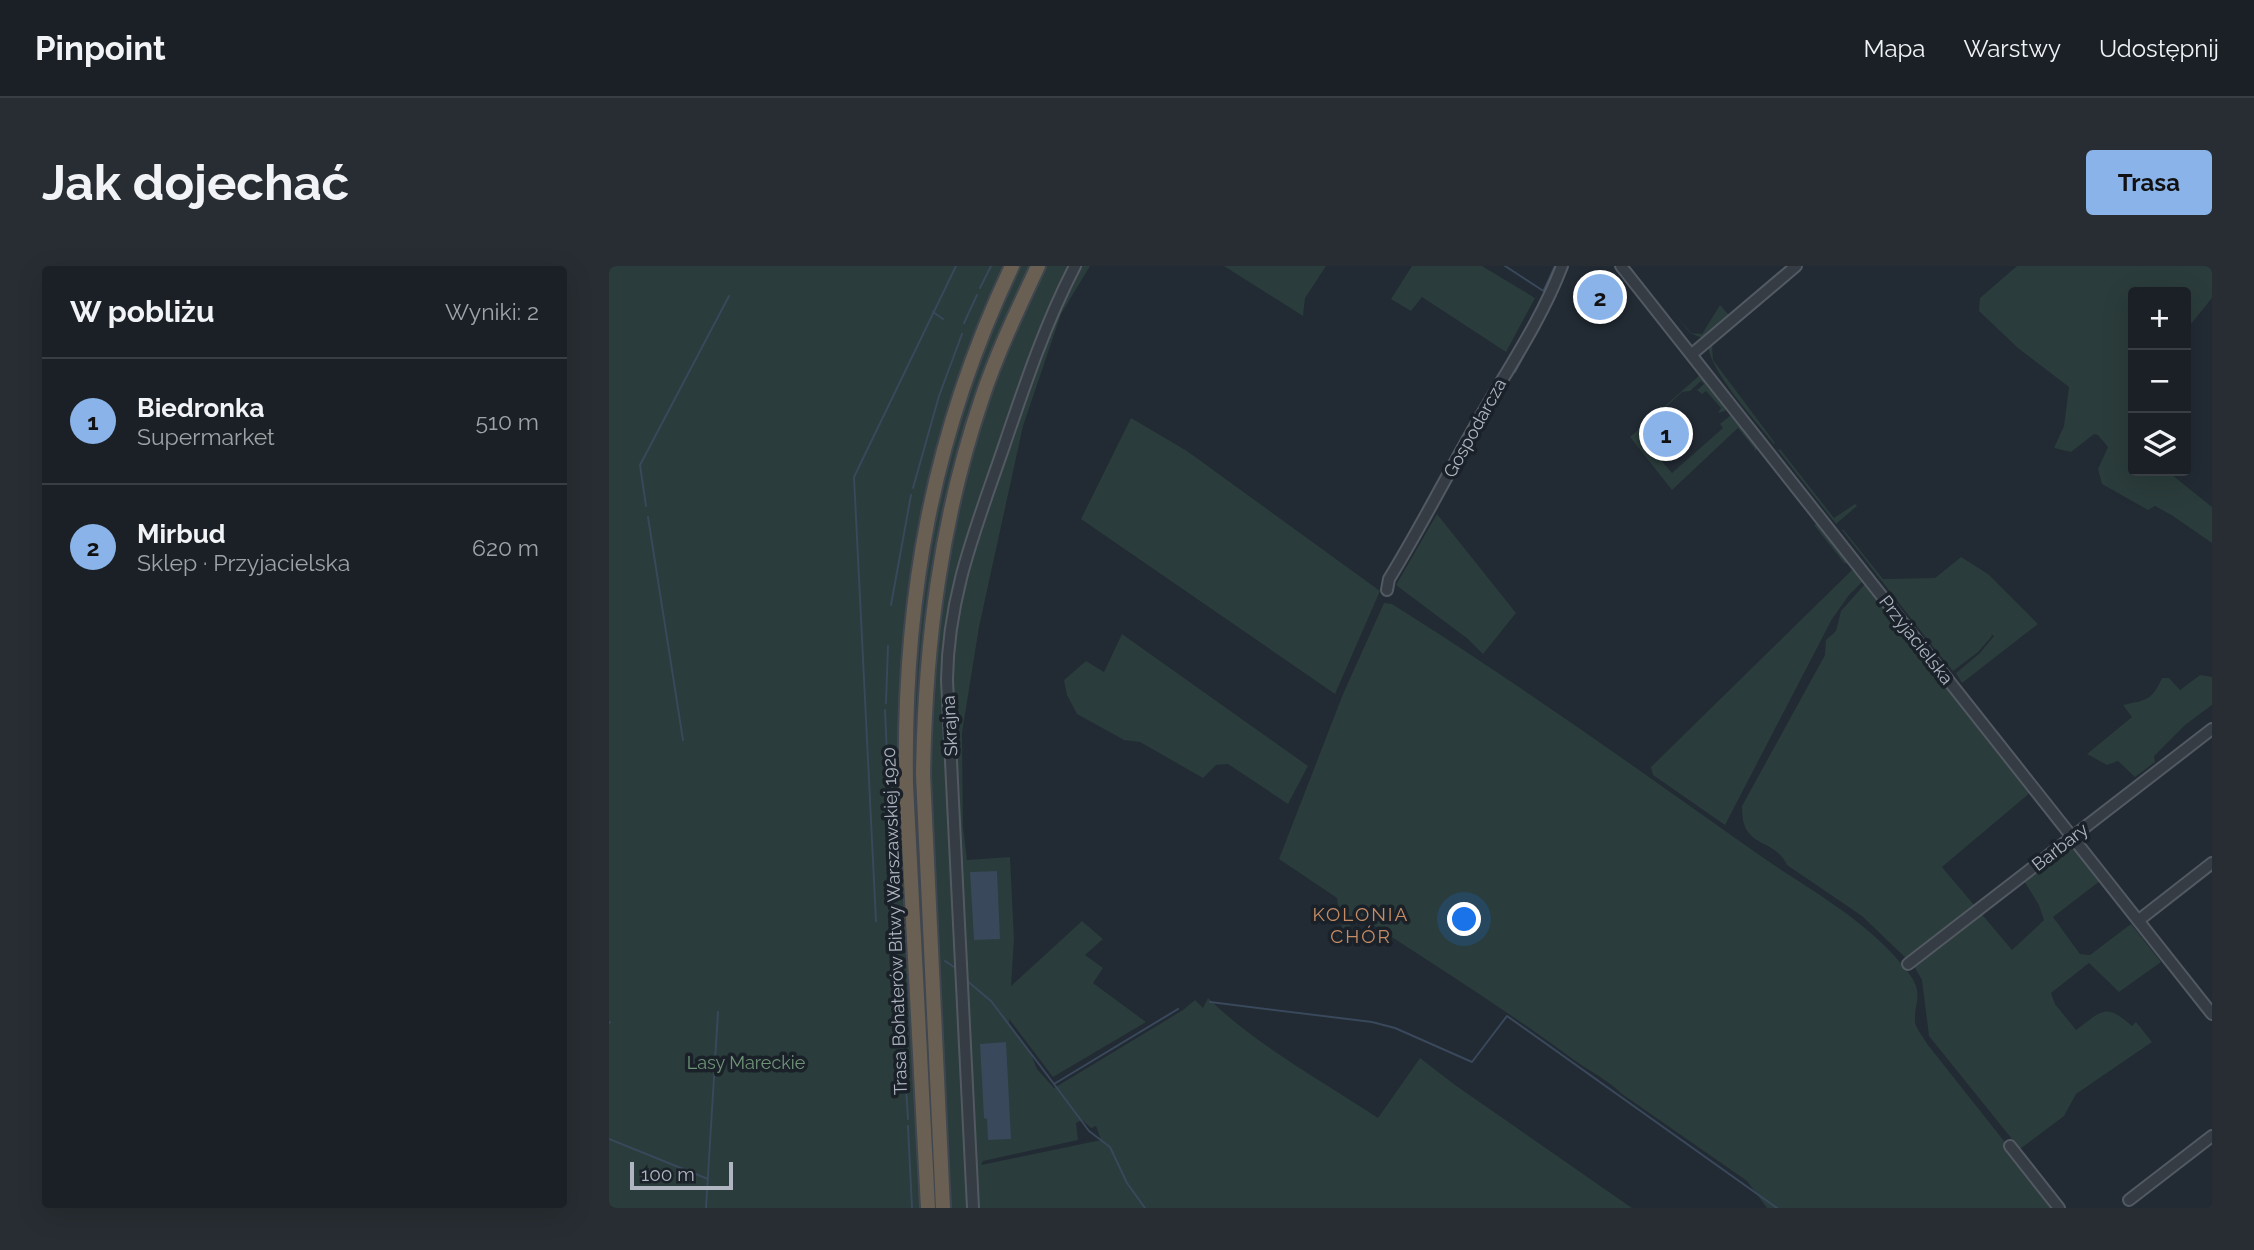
<!DOCTYPE html>
<html lang="pl">
<head>
<meta charset="utf-8">
<style>
  :root { --surface:#1a2026; --page:#272d32; --text:#f1f3f6; --muted:#9fa3a7; --line:#383e43; --accent:#8ab3ea }
  body { margin:0; font-family:Raleway,sans-serif; background:var(--page); color:var(--text) }
  .controls { position:absolute; right:21px; top:21px; display:grid; overflow:hidden; border-radius:7px; box-shadow:0 7px 28px #0002 }
  .controls button { width:63px; height:63px; display:grid; place-items:center; padding:0; border:0; border-bottom:2px solid var(--line); background:var(--surface); color:var(--text); font:35px sans-serif }
  .scale { position:absolute; left:21px; bottom:18px; width:103px; box-sizing:border-box; padding-left:7px; border:4px solid #afb6c1; border-top:0; font-size:19px; line-height:24px; white-space:nowrap; color:#afb6c1; -webkit-text-stroke:5px #1a2129; paint-order:stroke }
  .you { position:absolute; left:856px; top:654px; width:24px; height:24px; margin:-18px; border:5px solid #fff; border-radius:50%; background:#1a73e8; box-shadow:0 0 0 10px #1a73e833 }
  .badge { display:grid; place-items:center; width:46px; height:46px; border-radius:50%; background:var(--accent); color:#111; font-size:23px; font-weight:700 }
  .pin { position:absolute; translate:-50% -50%; border:4px solid #fff; box-shadow:0 2px 7px #0006 }
  .list { margin:0; padding:0; list-style:none }
  h2 { display:flex; justify-content:space-between; align-items:center; height:91px; margin:0; padding:0 28px; font-size:30px }
  h2 small { font-size:23px; font-weight:400; color:var(--muted) }
  .list li { display:grid; grid-template-columns:46px 1fr auto; gap:21px; align-items:center; box-sizing:border-box; height:126px; padding:0 28px; border-top:2px solid var(--line) }
  .list b { display:block; font-size:26px; white-space:nowrap }
  .list p { margin:0; font-size:23px; white-space:nowrap; color:var(--muted) }
  .list em { font-size:23px; font-style:normal; color:var(--muted) }
  .icon { flex:none; width:38px; height:38px; fill:none; stroke:currentColor; stroke-width:2; stroke-linecap:round; stroke-linejoin:round }
  .map { position:relative; flex:none; width:1603px; height:942px; overflow:hidden; border-radius:7px }
  header { display:flex; align-items:center; gap:42px; box-sizing:border-box; height:98px; padding:0 35px; background:var(--surface); border-bottom:2px solid var(--line) }
  header strong { font-size:33px }
  nav { display:flex; gap:38px; margin-inline-start:auto; font-size:24px }
  .intro { display:flex; align-items:center; justify-content:space-between; box-sizing:border-box; height:168px; padding:0 42px }
  h1 { margin:0; font-size:49px }
  .button { padding:18px 32px; border-radius:7px; background:var(--accent); color:#111; font-size:24px; font-weight:700 }
  main { display:flex; gap:42px; padding:0 42px }
  aside { flex:1; background:var(--surface); border-radius:7px; box-shadow:0 7px 28px #0002 }
  .map>svg:first-child { display:block }
  .green { fill:#2a3c3b; fill-rule:evenodd }
  .water { fill:#39485b }
  .lines { fill:none; stroke-linecap:round; stroke-linejoin:round }
  .stream { stroke:#39485b; stroke-width:2 }
  .minor-casing { stroke:#525962; stroke-width:14 }
  .highway-casing { stroke:#3f464f; stroke-width:18 }
  .minor { stroke:#353c44; stroke-width:10 }
  .highway { stroke:#696053; stroke-width:14 }
  .labels { text-anchor:middle; stroke-width:7; stroke-linejoin:round; paint-order:stroke }
  .street-label { font-size:18px; fill:#afb6c1; stroke:#1a2129 }
  .park-label { font-size:18px; fill:#709478; stroke:#1a2129 }
  .neighbourhood-label { font-size:19px; letter-spacing:2px; fill:#c58c66; stroke:#1a2129 }
</style>
</head>
<body>
<header>
<strong>Pinpoint</strong>
<nav><a>Mapa</a><a>Warstwy</a><a>Udostępnij</a></nav>
</header>
<div class="intro"><h1>Jak dojechać</h1><a class="button">Trasa</a></div>
<main>
<aside>
<h2>W pobliżu<small>Wyniki: 2</small></h2>
<ul class="list">
<li><span class="badge">1</span><div><b>Biedronka</b><p>Supermarket</p></div><em>510 m</em></li>
<li><span class="badge">2</span><div><b>Mirbud</b><p>Sklep · Przyjacielska</p></div><em>620 m</em></li>
</ul>
</aside>
<div class="map">
<svg width="1603" height="942" viewBox="0 0 1603 942">
  <rect width="100%" height="100%" fill="#222a33"/>
  <path class="green" d="M 0,0 L 481,0 L 452,48 L 414,160 L 370,361 L 353,467 L 354,561 L 358,594 L 401,591 L 405,673 L 402,720 L 473,655 L 494,673 L 476,689 L 494,702 L 484,717 L 537,756 L 444,811 L 400,753 L 400,757 L 422,788 L 428,803 L 445,822 L 574,744 L 586,734 L 594,742 L 599,732 C 648,780 712,814 769,852 L 811,792 L 846,819 L 1023,942 L 0,942 ZM 473,854 L 482,862 L 487,860 L 492,874 L 372,899 L 374,895 L 469,874 L 467,857 Z
    M 615,0 L 717,0 L 696,32 L 694,50 Z
    M 803,0 L 873,0 L 926,32 L 897,86 L 813,31 L 802,45 L 782,33 Z
    M 1408,0 L 1603,0 L 1603,32 L 1577,64 L 1577,26 L 1524,26 L 1524,130 L 1519,137 L 1524,141 L 1524,205 L 1558,205 L 1603,241 L 1603,277 L 1564,250 L 1546,240 L 1539,244 L 1493,218 L 1489,203 L 1499,181 L 1489,169 L 1485,168 L 1462,186 L 1445,182 L 1455,160 L 1460,121 L 1409,82 L 1370,45 L 1371,32 Z
    M 1111,39 L 1120,49 L 1093,72 L 1081,67 L 1065,47 L 1082,67 L 1093,68 Z
    M 1103,77 L 1104,94 L 1166,177 L 1165,178 C 1147,155 1102,107 1099,80 Z
    M 1092,108 L 1117,139 L 1116,145 L 1109,147 L 1112,142 L 1097,125 L 1093,128 L 1088,124 L 1095,118 L 1092,115 L 1081,125 L 1073,126 L 1030,166 L 1031,170 L 1063,207 L 1114,162 L 1111,158 L 1122,149 L 1125,150 L 1148,182 L 1146,186 L 1146,183 L 1129,162 L 1063,224 L 1021,171 Z
    M 522,152 L 578,185 L 771,325 L 726,428 L 472,253 Z
    M 1171,183 L 1225,252 L 1246,238 L 1248,240 L 1227,258 L 1169,184 Z
    M 828,248 L 907,347 L 874,388 L 859,373 L 787,319 Z
    M 1208,258 L 1211,259 L 1240,295 L 1236,298 L 1205,259 Z
    M 1234,263 L 1274,313 L 1326,312 L 1352,291 L 1379,308 L 1429,358 L 1353,417 L 1347,407 L 1371,387 L 1385,370 L 1382,368 L 1383,370 L 1369,386 L 1344,405 L 1322,378 L 1323,375 L 1320,372 L 1318,373 L 1233,264 Z
    M 1244,303 L 1253,316 L 1240,329 L 1223,353 L 1116,559 L 1044,509 L 1042,501 Z
    M 1258,318 L 1422,526 L 1333,601 L 1403,684 L 1435,654 L 1430,639 L 1415,615 L 1460,577 L 1491,615 L 1444,651 L 1471,688 L 1481,689 L 1522,658 L 1552,696 L 1510,726 L 1480,697 L 1442,727 L 1446,738 L 1467,764 C 1493,745 1496,736 1523,760 L 1527,756 L 1543,776 L 1467,828 L 1455,850 L 1411,883 L 1320,770 L 1313,714 L 1305,700 L 1253,650 L 1178,599 C 1165,570 1132,585 1133,540 L 1216,389 L 1217,374 L 1227,365 L 1232,345 L 1255,319 Z
    M 775,337 L 783,338 C 907,416 1026,501 1146,586 C 1198,623 1259,653 1299,706 C 1316,729 1305,734 1306,756 C 1307,763 1315,772 1319,779 L 1448,942 L 1158,942 L 1138,915 L 1013,828 C 998,813 978,804 961,791 C 894,742 824,698 755,653 L 742,658 L 738,666 L 733,662 L 728,632 L 670,593 L 734,428 Z
    M 513,368 L 699,500 L 679,538 L 619,498 L 607,499 L 594,512 L 531,476 L 515,474 L 468,448 L 458,429 L 455,414 L 477,395 L 495,406 Z
    M 1591,409 L 1603,411 L 1603,439 L 1576,459 L 1545,490 L 1546,496 L 1526,511 L 1509,495 L 1498,499 L 1478,488 L 1523,451 L 1514,439 C 1537,434 1543,435 1553,412 L 1560,412 L 1571,424 Z"/>
  <path class="water" d="M 388,605 L 391,673 L 365,674 L 361,606 Z
    M 397,776 L 402,873 L 379,874 L 378,853 L 375,852 L 371,778 Z"/>
  <g class="lines">
    <path class="stream" d="M 896,0 L 936,26
      M 371,22 L 382,0
      M 935,24 L 946,0
      M 324,46 L 334,53
      M 355,57 L 368,29
      M 906,106 L 945,33
      M 304,222 L 330,130 L 353,68
      M 37,240 L 31,199 L 120,30
      M 39,251 L 74,474
      M 282,339 L 302,229
      M 277,437 L 279,380
      M 276,444 L 285,645
      M 286,652 L 299,853
      M 267,655 L 245,211 L 347,0
      M 336,695 L 345,701
      M 357,714 L 382,735 L 445,818 L 569,743
      M 601,736 L 763,756 L 786,762 L 863,796 L 898,750 L 1168,942
      M 0,757 L 1,756
      M 445,818 L 480,865 L 501,881 L 518,917 L 536,942
      M 299,860 L 303,942
      M 0,873 L 99,913
      M 97,942 L 109,746"/>
    <g class="minor-casing">
      <path id="minor" d="M 1012,0 L 1603,748
        M 1083,88 L 1187,0
        M 778,324 L 780,313 C 812,261 839,207 869,155 C 898,104 932,55 953,0
        M 1530,654 L 1603,597
        M 1299,698 L 1603,463
        M 1401,880 L 1450,942
        M 1520,934 L 1603,870
        M 364,942 L 338,414 C 339,329 367,262 394,183 C 415,121 436,58 466,0"/>
    </g>
    <g class="highway-casing">
      <path id="highway" d="M 319,942 L 297,519 C 294,333 323,169 403,0
        M 334,942 L 314,509 C 316,380 331,255 373,132 C 388,87 409,43 429,0"/>
    </g>
    <use href="#minor" class="minor"/>
    <use href="#highway" class="highway"/>
  </g>
  <g class="labels">
    <g class="street-label">
      <text transform="translate(866 162) rotate(-61)" y="6">Gospodarcza</text>
      <text transform="translate(1307 374) rotate(52)" y="6">Przyjacielska</text>
      <text transform="translate(341 460) rotate(-93)" y="6">Skrajna</text>
      <text transform="translate(1451 581) rotate(-38)" y="6">Barbary</text>
      <text transform="translate(286 655) rotate(-92)" y="6">Trasa Bohaterów Bitwy Warszawskiej 1920</text>
    </g>
    <g class="park-label">
      <text x="137" y="803">Lasy Mareckie</text>
    </g>
    <g class="neighbourhood-label">
      <text x="752" y="655">KOLONIA<tspan x="752" dy="22">CHÓR</tspan></text>
    </g>
  </g>
</svg>
<div class="controls">
<button>+</button>
<button>−</button>
<button><svg class="icon" aria-label="layers" viewBox="0 0 24 24"><path d="M12 4l9 5-9 5-9-5zM3 14l9 5 9-5"/></svg></button>
</div>
<div class="scale">100 m</div>
<div class="you"></div>
<div class="pin badge" style="left:1057px;top:168px">1</div>
<div class="pin badge" style="left:991px;top:31px">2</div>
</div>
</main>
</body>
</html>
